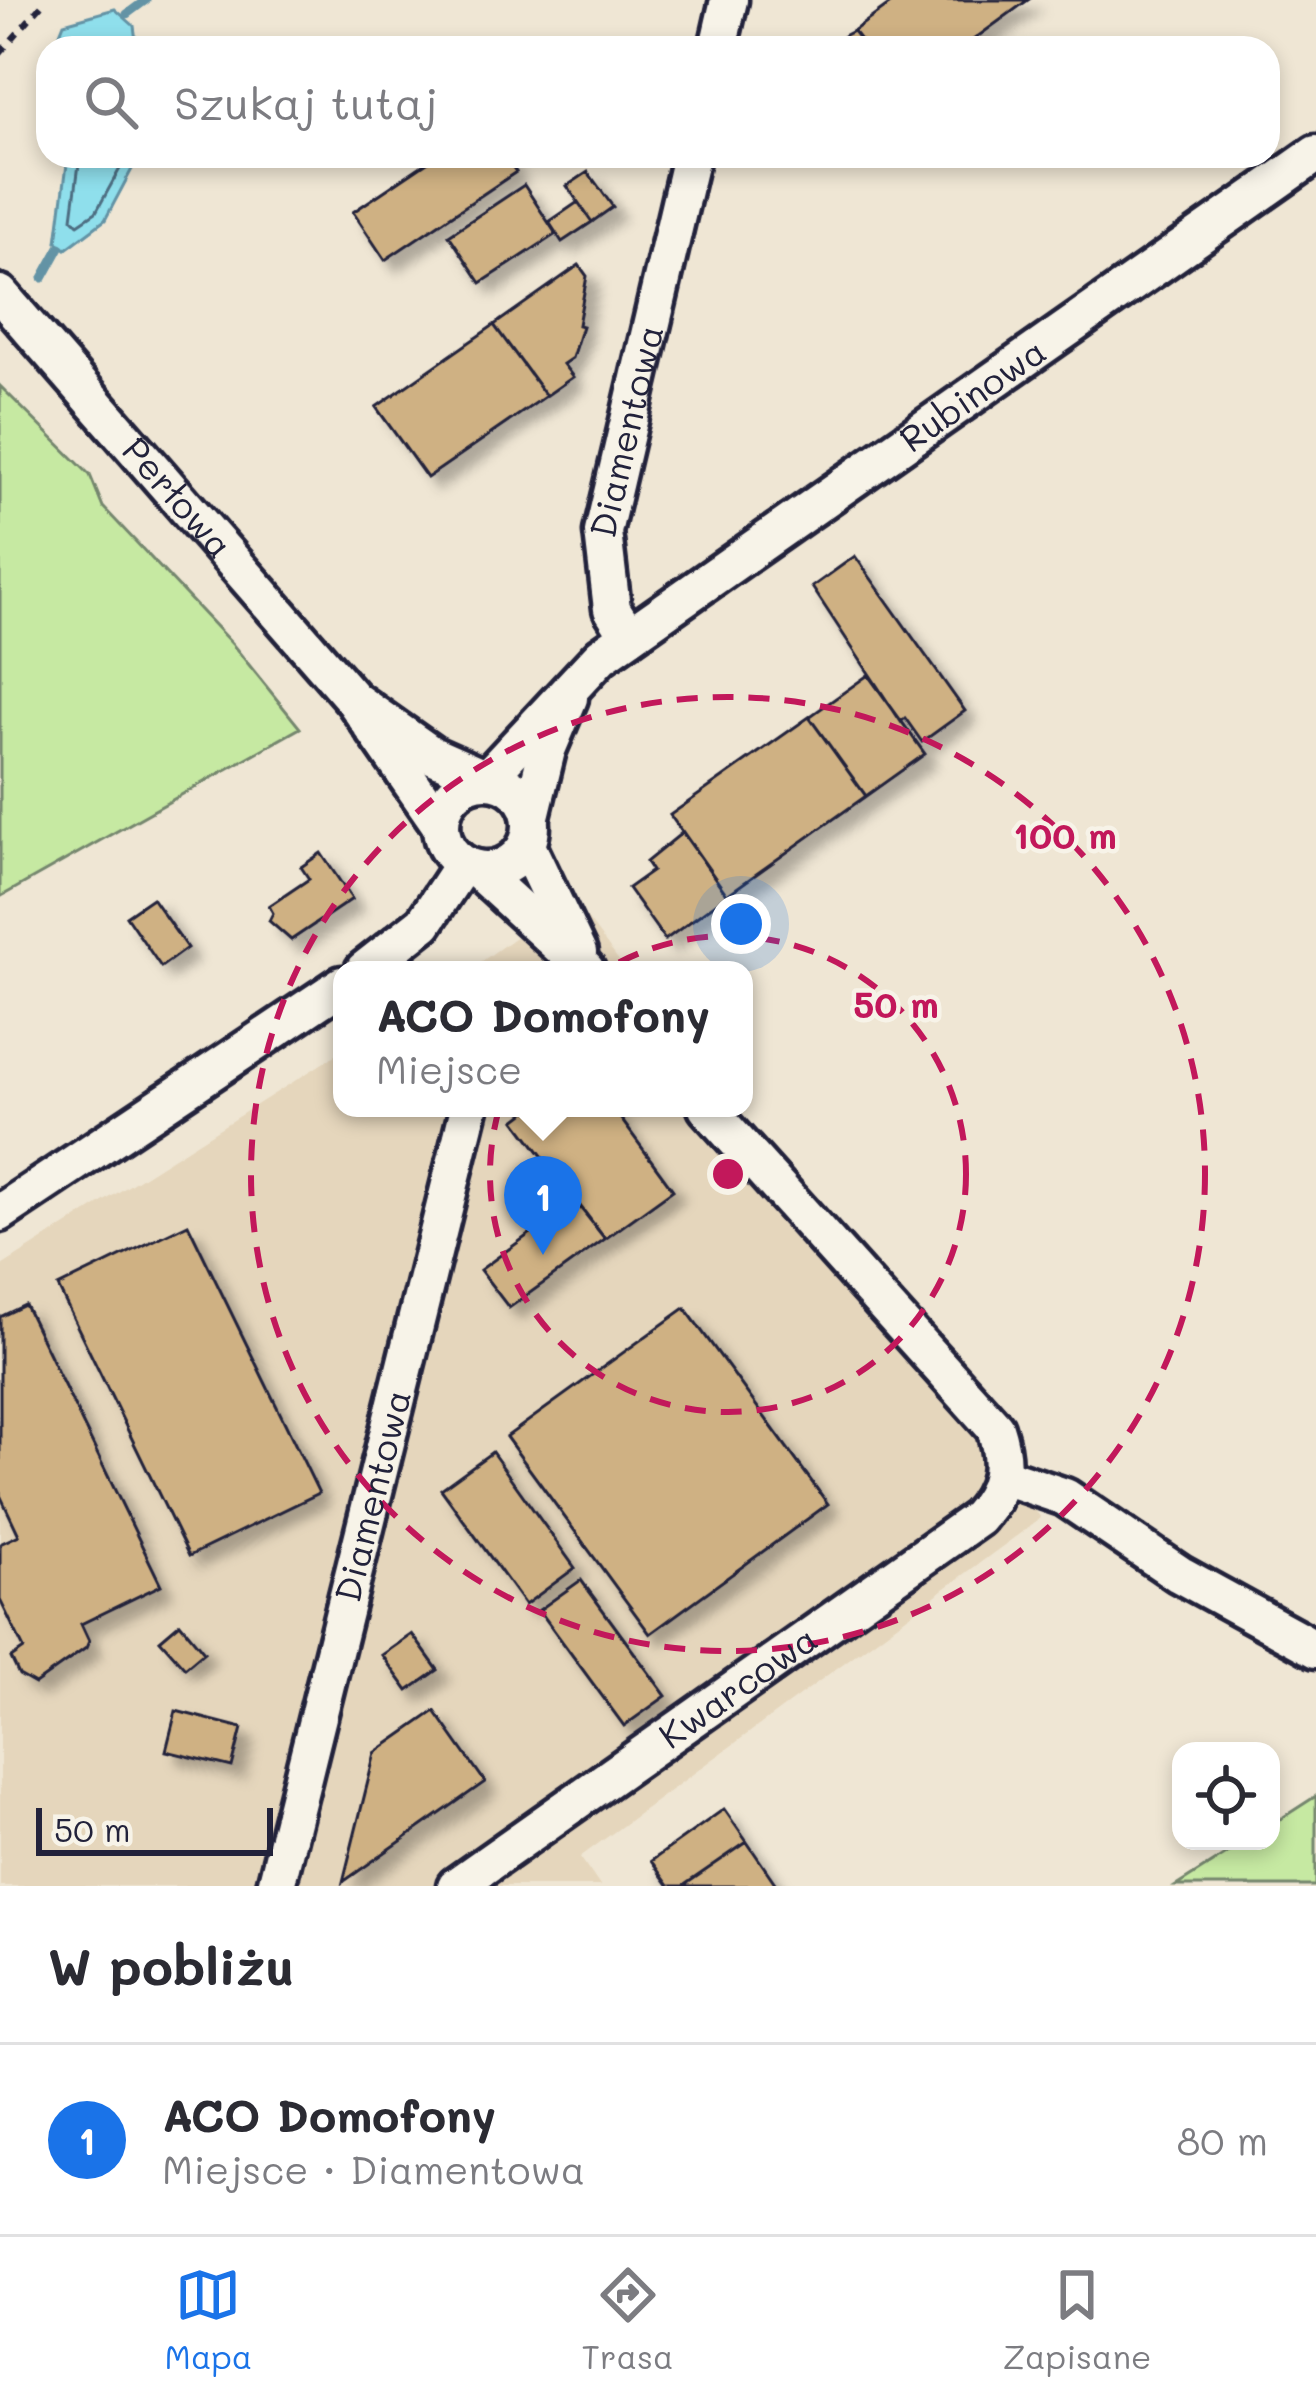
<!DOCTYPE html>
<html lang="pl">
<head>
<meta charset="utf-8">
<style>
  :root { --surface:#fff; --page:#f2f2f3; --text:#2b2b33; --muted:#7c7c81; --line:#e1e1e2; --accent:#1a73e8 }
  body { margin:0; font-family:Mali,sans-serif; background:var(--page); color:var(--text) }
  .controls { position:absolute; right:36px; bottom:36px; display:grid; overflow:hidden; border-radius:24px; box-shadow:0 6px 18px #0003 }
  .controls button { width:108px; height:108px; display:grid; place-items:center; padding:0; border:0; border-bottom:3px solid var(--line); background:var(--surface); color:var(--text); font:60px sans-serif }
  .scale { position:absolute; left:36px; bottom:30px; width:237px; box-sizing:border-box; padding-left:12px; border:6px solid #22223b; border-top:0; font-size:33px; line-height:42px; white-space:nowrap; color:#22223b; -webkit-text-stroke:9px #f7f3e8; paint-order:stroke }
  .you { position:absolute; left:741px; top:924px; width:42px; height:42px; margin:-30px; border:9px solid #fff; border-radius:50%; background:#1a73e8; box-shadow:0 0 0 18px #1a73e833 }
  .badge { display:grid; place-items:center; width:78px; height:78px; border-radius:50%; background:var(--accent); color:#fff; font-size:39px; font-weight:700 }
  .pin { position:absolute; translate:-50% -99px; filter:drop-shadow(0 3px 6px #0008) }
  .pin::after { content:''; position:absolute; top:63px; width:42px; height:36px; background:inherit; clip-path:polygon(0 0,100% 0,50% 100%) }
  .popup { position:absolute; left:333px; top:961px; width:420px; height:156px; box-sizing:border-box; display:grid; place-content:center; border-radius:24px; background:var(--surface); filter:drop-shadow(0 3px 9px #0005); font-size:39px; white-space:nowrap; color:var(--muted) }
  .popup b { font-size:45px; color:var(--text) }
  .popup::after { content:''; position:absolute; left:50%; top:100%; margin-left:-24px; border:24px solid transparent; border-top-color:var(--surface) }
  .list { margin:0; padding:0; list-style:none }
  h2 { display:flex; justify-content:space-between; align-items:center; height:156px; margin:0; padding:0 48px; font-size:51px }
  h2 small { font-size:39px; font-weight:400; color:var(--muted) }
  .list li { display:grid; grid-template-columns:78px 1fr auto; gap:36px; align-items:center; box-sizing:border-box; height:192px; padding:0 48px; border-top:3px solid var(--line) }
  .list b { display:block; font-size:45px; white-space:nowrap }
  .list p { margin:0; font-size:39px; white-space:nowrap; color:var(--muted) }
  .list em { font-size:39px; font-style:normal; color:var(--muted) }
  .icon { flex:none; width:66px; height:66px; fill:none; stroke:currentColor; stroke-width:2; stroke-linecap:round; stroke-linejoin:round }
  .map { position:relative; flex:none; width:1316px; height:1886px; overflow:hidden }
  .search { position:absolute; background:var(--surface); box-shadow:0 6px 18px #0003; left:36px; right:36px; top:36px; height:132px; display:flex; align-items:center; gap:30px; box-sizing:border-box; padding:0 42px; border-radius:36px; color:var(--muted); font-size:45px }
  .sheet { height:348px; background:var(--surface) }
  nav { display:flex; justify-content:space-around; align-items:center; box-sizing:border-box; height:168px; border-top:3px solid var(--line); background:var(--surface); font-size:33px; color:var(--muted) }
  nav a { display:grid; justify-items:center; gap:6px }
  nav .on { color:var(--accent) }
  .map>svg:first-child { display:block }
  .built { fill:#e5d6bc }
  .green { fill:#c6e9a2; stroke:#74866e; stroke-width:3 }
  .water { fill:#8fdfec; stroke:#6393a5; stroke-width:3 }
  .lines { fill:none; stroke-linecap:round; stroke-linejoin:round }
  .shore { stroke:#4e6e82; stroke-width:3 }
  .stream { stroke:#6393a5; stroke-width:9 }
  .building { fill:#cfb183; stroke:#22223b; stroke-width:3; filter:url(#shadow) }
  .minor-casing { stroke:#22223b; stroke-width:45 }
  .path { stroke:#22223b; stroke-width:6; stroke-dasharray:9 9; stroke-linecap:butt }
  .minor { stroke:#f7f3e8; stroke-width:36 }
  .ring { fill:none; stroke:#c2185b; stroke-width:6; stroke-dasharray:21 15 }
  .labels { text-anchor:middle; stroke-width:9; stroke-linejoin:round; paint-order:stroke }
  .street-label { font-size:36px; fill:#22223b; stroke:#f7f3e8 }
  .centre { fill:#c2185b; stroke:#f7f3e8; stroke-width:6 }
  .ring-label { font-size:36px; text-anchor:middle; font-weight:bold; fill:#c2185b; stroke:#f7f3e8; stroke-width:9; stroke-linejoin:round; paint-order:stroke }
</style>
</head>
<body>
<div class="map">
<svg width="1316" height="1886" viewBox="0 0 1316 1886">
  <defs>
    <filter id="shadow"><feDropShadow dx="11" dy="11" stdDeviation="6" flood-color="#0004"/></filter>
  </defs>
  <rect width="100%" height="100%" fill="#efe6d4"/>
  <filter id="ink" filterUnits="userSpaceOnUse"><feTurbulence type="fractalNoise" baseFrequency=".00833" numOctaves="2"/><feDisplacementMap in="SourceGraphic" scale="24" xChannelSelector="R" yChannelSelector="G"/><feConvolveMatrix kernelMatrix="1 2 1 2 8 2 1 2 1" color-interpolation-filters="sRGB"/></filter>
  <g filter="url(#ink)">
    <path class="built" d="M 571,897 L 626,970 L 469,970 L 478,964 Z
      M 342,1051 L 342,1108 L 731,1108 L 1041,1518 L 580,1857 L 600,1886 L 0,1886 L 0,1267 Z"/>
    <path class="green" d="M 0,386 L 90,475 L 103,507 L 233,645 L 300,728 L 0,897 Z
      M 1316,1796 L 1316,1886 L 1176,1886 L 1247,1841 L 1271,1841 L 1271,1825 Z"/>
    <path class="water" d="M 115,9 L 134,26 L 137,48 L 54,48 L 64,23 Z
      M 68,156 L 139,156 L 105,220 L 66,249 L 57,242 Z"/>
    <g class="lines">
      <path class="shore" d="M 80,156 L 72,218 L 78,224 L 96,212 L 127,156"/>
      <path class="stream" d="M 127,14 L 146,0
        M 43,278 L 60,247"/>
    </g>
    <path class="building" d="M 896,0 L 1028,0 L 962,48 L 866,48 L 853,31 Z
      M 853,31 L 866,48 L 828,48 L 845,35 Z
      M 436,156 L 505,156 L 516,172 L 385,260 L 353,212 Z
      M 588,172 L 613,207 L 592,222 L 567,186 Z
      M 524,185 L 556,234 L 481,283 L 449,235 Z
      M 578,202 L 592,222 L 562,242 L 549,222 Z
      M 579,265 L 587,276 L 578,325 L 582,326 L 572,358 L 563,364 L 573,377 L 546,396 L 494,325 Z
      M 494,325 L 546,396 L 427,478 L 376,407 Z
      M 855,556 L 965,711 L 922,742 L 905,718 L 901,722 L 812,587 Z
      M 868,675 L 925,754 L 866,796 L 809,717 Z
      M 809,717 L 866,796 L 727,895 L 670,815 Z
      M 683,832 L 727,895 L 665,940 L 628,888 L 652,871 L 646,862 Z
      M 321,853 L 352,899 L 291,940 L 269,921 L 273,913 L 269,906 L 309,879 L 301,867 Z
      M 152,898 L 187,948 L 161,967 L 126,916 Z
      M 531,1108 L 613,1108 L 673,1190 L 605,1239 L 515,1120 Z
      M 575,1201 L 605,1239 L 509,1308 L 480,1270 Z
      M 188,1224 L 319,1493 L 189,1556 L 58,1287 Z
      M 25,1305 L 161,1585 L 81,1624 L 89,1641 L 86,1648 L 35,1684 L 19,1675 L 11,1658 L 24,1649 L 0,1600 L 0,1544 L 19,1535 L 0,1495 L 0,1317 Z
      M 685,1308 L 828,1504 L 650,1634 L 506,1437 Z
      M 492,1452 L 575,1568 L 525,1605 L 441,1489 Z
      M 581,1580 L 666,1696 L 624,1726 L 539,1610 Z
      M 180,1623 L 204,1652 L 185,1668 L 160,1640 Z
      M 412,1634 L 438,1670 L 408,1691 L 382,1655 Z
      M 176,1711 L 242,1728 L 232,1767 L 166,1751 Z
      M 435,1711 L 485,1782 L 343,1882 L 375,1753 Z
      M 724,1809 L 747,1842 L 683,1886 L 669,1886 L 651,1861 Z
      M 747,1842 L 777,1886 L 683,1886 Z"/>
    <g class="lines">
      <g class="minor-casing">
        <g id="minor">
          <path d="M 718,48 L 729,0"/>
          <path id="s1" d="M 0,294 L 354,700 L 441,826"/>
          <path id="s2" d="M 629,636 L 612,609 L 603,532 L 691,156"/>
          <path id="s3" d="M 354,700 L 432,755 L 486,779 L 601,656 L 1316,154"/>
          <circle cx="486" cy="825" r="45"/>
          <path d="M 531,816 L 547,750 L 569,698"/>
          <path d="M 527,846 L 578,953"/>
          <path d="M 476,869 L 586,970"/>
          <path d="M 364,970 L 424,923 L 463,864"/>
          <path d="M 0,1213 L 342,985"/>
          <path d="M 1003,1476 L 1065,1497 L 1179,1574 L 1316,1649"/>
          <path id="s4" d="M 276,1886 L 469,1108"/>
          <path id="s5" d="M 456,1886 L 978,1518 C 1004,1489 1007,1464 995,1428 L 707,1108"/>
        </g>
      </g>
      <path class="path" d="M 0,53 L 46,0"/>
      <use href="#minor" class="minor"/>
    </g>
  </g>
  <g class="ring">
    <circle cx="728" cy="1174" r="238"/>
    <circle cx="728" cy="1174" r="477"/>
  </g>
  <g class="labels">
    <g class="street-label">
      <text dy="13" stroke="none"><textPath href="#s3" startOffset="777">Rubinowa</textPath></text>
      <text dy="13" stroke="none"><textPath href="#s2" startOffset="213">Diamentowa</textPath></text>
      <text dy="13" stroke="none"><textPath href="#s1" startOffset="270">Perłowa</textPath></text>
      <text dy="13" stroke="none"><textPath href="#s4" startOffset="402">Diamentowa</textPath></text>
      <text dy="13" stroke="none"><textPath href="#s5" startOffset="345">Kwarcowa</textPath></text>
    </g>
  </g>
  <circle cx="728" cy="1174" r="18" class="centre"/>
  <g class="ring-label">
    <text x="1065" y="849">100 m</text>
    <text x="896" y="1018">50 m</text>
  </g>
</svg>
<div class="controls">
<button><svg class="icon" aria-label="locate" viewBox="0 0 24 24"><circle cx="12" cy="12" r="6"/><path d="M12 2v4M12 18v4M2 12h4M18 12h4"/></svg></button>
</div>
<div class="scale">50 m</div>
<div class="you"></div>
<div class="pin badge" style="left:543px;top:1255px">1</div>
<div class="popup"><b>ACO Domofony</b>Miejsce</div>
<div class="search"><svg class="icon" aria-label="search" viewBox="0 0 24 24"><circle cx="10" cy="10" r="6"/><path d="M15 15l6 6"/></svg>Szukaj tutaj</div>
</div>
<section class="sheet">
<h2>W pobliżu<small></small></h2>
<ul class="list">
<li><span class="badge">1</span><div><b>ACO Domofony</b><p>Miejsce · Diamentowa</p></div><em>80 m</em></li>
</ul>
</section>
<nav>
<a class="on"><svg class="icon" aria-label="map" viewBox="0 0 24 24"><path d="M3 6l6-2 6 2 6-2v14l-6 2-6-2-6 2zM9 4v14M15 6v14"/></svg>Mapa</a>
<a><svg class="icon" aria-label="directions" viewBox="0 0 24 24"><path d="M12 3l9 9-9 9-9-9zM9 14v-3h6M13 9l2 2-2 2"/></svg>Trasa</a>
<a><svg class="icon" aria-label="saved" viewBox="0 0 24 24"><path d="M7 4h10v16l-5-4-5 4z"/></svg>Zapisane</a>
</nav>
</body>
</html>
